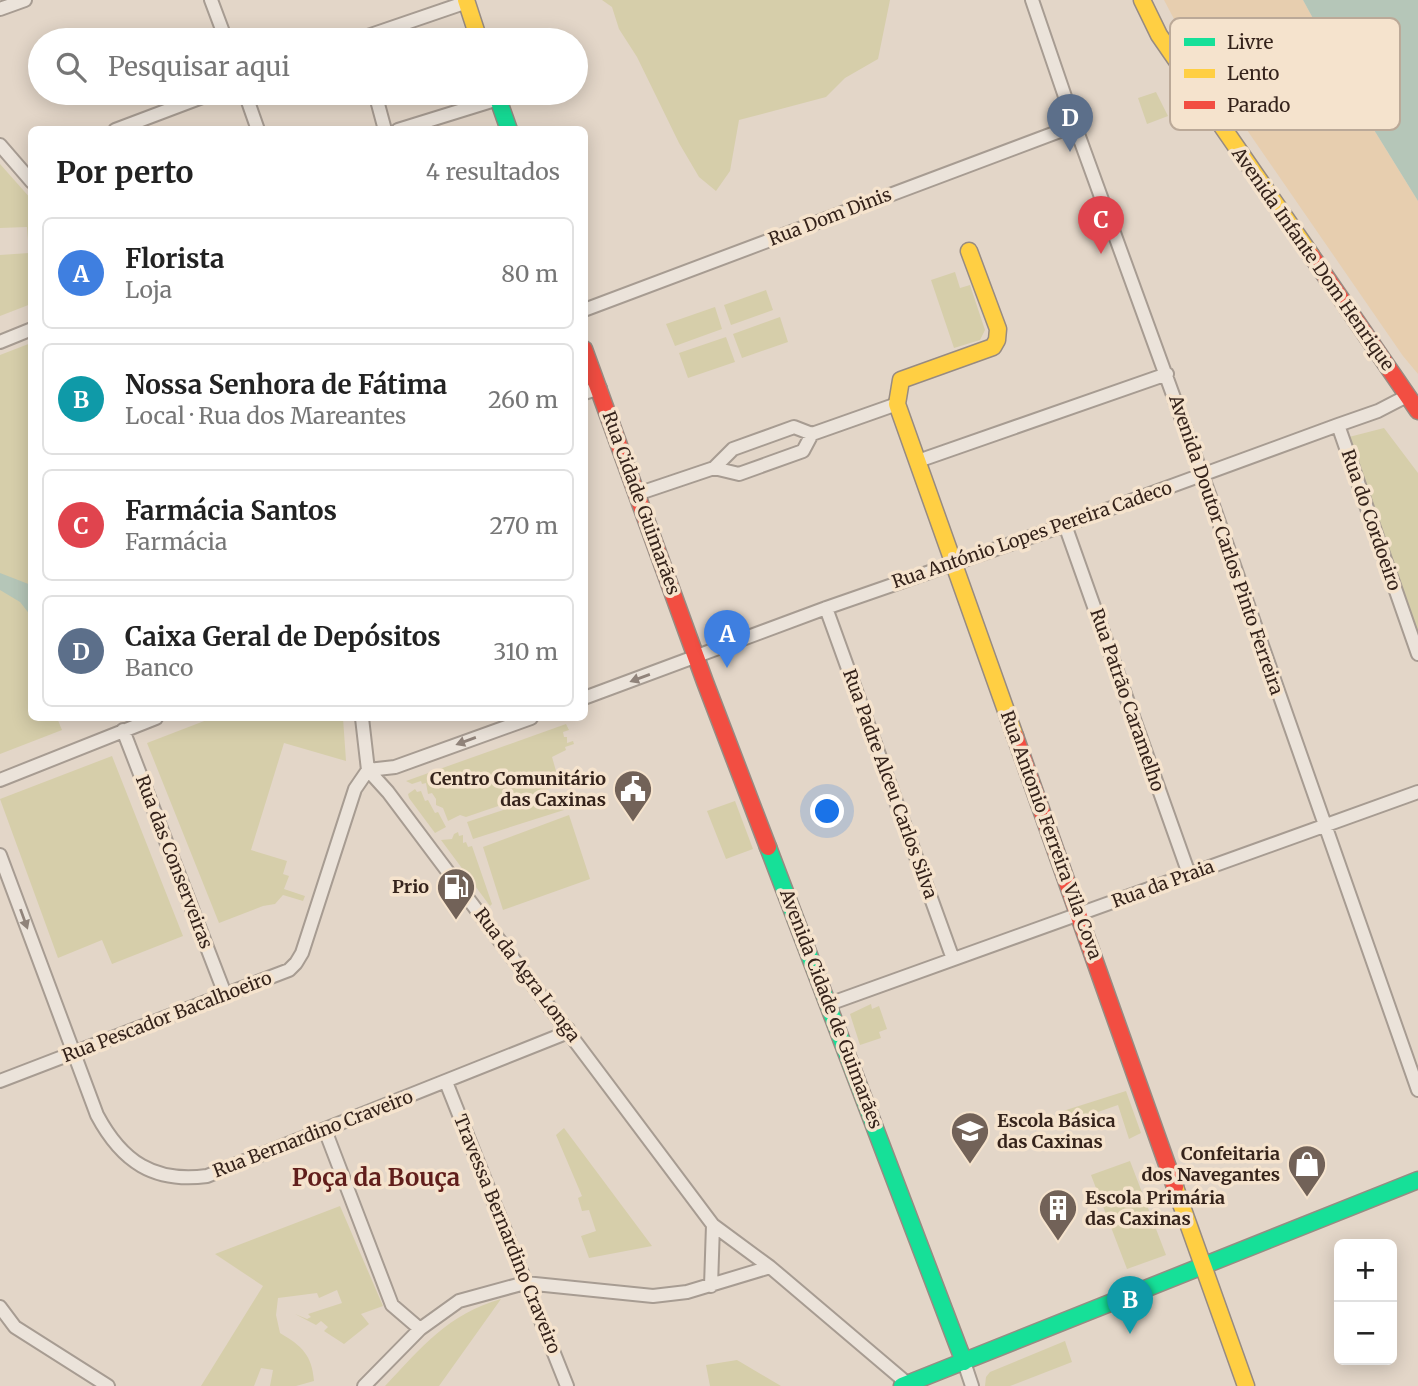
<!DOCTYPE html>
<html lang="pt">
<head>
<meta charset="utf-8">
<style>
  :root { --surface:#fff; --page:#f6f6f6; --text:#222; --muted:#767676; --line:#e0e0e0; --accent:#0b8043 }
  body { margin:0; font-family:Merriweather,serif; background:var(--page); color:var(--text) }
  .controls { position:absolute; right:21px; bottom:21px; display:grid; overflow:hidden; border-radius:10px; box-shadow:0 4px 18px #0003 }
  .controls button { width:63px; height:63px; display:grid; place-items:center; padding:0; border:0; border-bottom:2px solid var(--line); background:var(--surface); color:var(--text); font:35px sans-serif }
  .you { position:absolute; left:828px; top:812px; width:24px; height:24px; margin:-18px; border:5px solid #fff; border-radius:50%; background:#1a73e8; box-shadow:0 0 0 10px #1a73e833 }
  .badge { display:grid; place-items:center; width:46px; height:46px; border-radius:50%; background:var(--accent); color:#fff; font-size:23px; font-weight:700 }
  .pin { position:absolute; translate:-50% -58px; filter:drop-shadow(0 2px 4px #0008) }
  .pin::after { content:''; position:absolute; top:37px; width:24px; height:21px; background:inherit; clip-path:polygon(0 0,100% 0,50% 100%) }
  .list { margin:0; padding:0; list-style:none }
  h2 { display:flex; justify-content:space-between; align-items:center; height:91px; margin:0; padding:0 28px; font-size:30px }
  h2 small { font-size:23px; font-weight:400; color:var(--muted) }
  .list li { display:grid; grid-template-columns:46px 1fr auto; gap:21px; align-items:center; box-sizing:border-box; height:112px; margin:0 14px 14px; padding:0 14px; border:2px solid var(--line); border-radius:10px }
  .list b { display:block; font-size:26px; white-space:nowrap }
  .list p { margin:0; font-size:23px; white-space:nowrap; color:var(--muted) }
  .list em { font-size:23px; font-style:normal; color:var(--muted) }
  .icon { flex:none; width:38px; height:38px; fill:none; stroke:currentColor; stroke-width:2; stroke-linecap:round; stroke-linejoin:round }
  .map { position:relative; flex:none; width:1418px; height:1386px; overflow:hidden }
  .search { position:absolute; background:var(--surface); box-shadow:0 4px 18px #0003; left:28px; top:28px; width:560px; height:77px; display:flex; align-items:center; gap:18px; box-sizing:border-box; padding:0 24px; border-radius:38px; color:var(--muted); font-size:26px }
  .panel { position:absolute; background:var(--surface); box-shadow:0 4px 18px #0003; left:28px; top:126px; width:560px; height:595px; border-radius:10px }
  .map>svg:first-child { display:block }
  .green { fill:#d6ceaa }
  .sand { fill:#e7ceaf }
  .water { fill:#b5c6b8 }
  .lines { fill:none; stroke-linecap:round; stroke-linejoin:round }
  .street-casing { stroke:#a79c92; stroke-width:16 }
  .fast-casing { stroke:#978b82; stroke-width:19 }
  .slow-casing { stroke:#978b82; stroke-width:19 }
  .jam-casing { stroke:#978b82; stroke-width:19 }
  .street { stroke:#ebe3da; stroke-width:12 }
  .fast { stroke:#16e098; stroke-width:16 }
  .slow { stroke:#ffcf43; stroke-width:16 }
  .jam { stroke:#f24e42; stroke-width:16 }
  .oneway { fill:#90837a }
  .labels { text-anchor:middle; stroke-width:7; stroke-linejoin:round; paint-order:stroke }
  .street-label { font-size:18px; fill:#35231b; stroke:#f5e3cd }
  .poi-label { font-size:18px; font-weight:bold; fill:#35231b; stroke:#f5e3cd; text-anchor:end }
  .district-label { font-size:24px; font-weight:bold; fill:#611e1b; stroke:#f5e3cd }
  .key { fill:#f5e3cd; stroke:#bba998; stroke-width:2 }
  .key-label { font-size:19px; fill:#35231b }
</style>
</head>
<body>
<div class="map">
<svg width="1418" height="1386" viewBox="0 0 1418 1386">
  <rect width="100%" height="100%" fill="#e3d6c8"/>
  <path class="green" d="M 602,0 L 890,0 L 878,59 L 845,78 L 826,97 L 739,120 L 730,171 L 716,191 L 699,177 L 679,143 L 637,57 L 619,29 L 612,7 Z
    M 1156,92 L 1168,116 L 1147,124 L 1138,98 Z
    M 0,164 L 32,200 L 31,304 L 0,316 L 0,255 L 29,253 L 27,227 L 0,228 Z
    M 955,272 L 960,288 L 970,285 L 985,330 L 980,340 L 954,348 L 931,280 Z
    M 766,290 L 773,310 L 731,325 L 724,305 Z
    M 715,307 L 722,329 L 675,346 L 666,324 Z
    M 780,317 L 788,342 L 742,358 L 733,334 Z
    M 726,337 L 735,362 L 688,378 L 679,353 Z
    M 31,343 L 32,718 L 57,718 L 62,730 L 0,754 L 0,355 Z
    M 1384,428 L 1418,473 L 1418,634 L 1349,437 Z
    M 212,718 L 343,718 L 346,761 L 284,743 L 251,850 L 287,861 L 283,874 L 289,876 L 284,889 L 305,896 L 303,901 L 283,895 L 275,904 L 263,906 L 219,923 L 147,743 Z
    M 566,724 L 569,730 L 563,732 L 564,737 L 567,737 L 567,743 L 573,741 L 574,744 L 565,747 L 566,750 L 552,757 L 560,785 L 466,817 L 460,815 L 448,821 L 443,808 L 436,805 L 436,799 L 432,793 L 428,794 L 426,783 L 422,784 L 421,781 L 412,784 L 406,781 Z
    M 112,756 L 183,936 L 112,964 L 102,940 L 58,958 L 0,799 Z
    M 415,789 L 417,792 L 421,791 L 425,801 L 428,800 L 435,813 L 438,812 L 446,827 L 435,833 L 409,798 L 408,794 Z
    M 558,792 L 564,810 L 473,839 L 467,822 Z
    M 735,801 L 753,849 L 726,859 L 707,811 Z
    M 569,815 L 590,879 L 503,910 L 483,847 Z
    M 458,832 L 459,836 L 463,835 L 463,843 L 466,842 L 468,847 L 472,846 L 492,904 L 490,906 L 441,840 L 452,839 L 454,834 Z
    M 871,1004 L 872,1009 L 879,1006 L 887,1029 L 879,1032 L 881,1038 L 860,1045 L 850,1014 Z
    M 1126,1091 L 1141,1133 L 1129,1139 L 1118,1105 L 1098,1112 L 1099,1118 L 1068,1127 L 1063,1111 Z
    M 564,1128 L 652,1246 L 589,1258 L 581,1236 L 596,1231 L 589,1210 L 582,1211 L 578,1198 L 582,1196 L 556,1135 Z
    M 1130,1161 L 1166,1255 L 1127,1269 L 1091,1175 Z
    M 340,1206 L 383,1306 L 361,1314 L 369,1324 L 344,1344 L 324,1331 L 328,1327 L 321,1321 L 316,1325 L 295,1314 L 307,1319 L 311,1317 L 308,1314 L 342,1303 L 337,1290 L 319,1298 L 317,1293 L 278,1298 L 276,1315 L 280,1333 C 302,1346 312,1355 314,1381 L 296,1386 L 270,1386 L 273,1370 L 261,1368 L 254,1386 L 201,1386 L 263,1286 L 215,1254 Z
    M 501,1299 L 439,1386 L 385,1386 C 422,1347 448,1314 501,1299 Z
    M 1065,1341 L 1072,1362 L 1010,1386 L 985,1386 L 986,1377 L 990,1372 Z
    M 737,1360 L 781,1386 L 710,1386 L 706,1365 Z"/>
  <path class="sand" d="M 1164,0 L 1303,0 L 1371,125 L 1418,201 L 1418,374 L 1403,356 L 1247,130 L 1258,122 L 1174,19 Z"/>
  <path class="water" d="M 1303,0 L 1418,0 L 1418,201 L 1371,125 Z
    M 0,573 L 31,585 L 31,616 L 20,602 L 0,590 Z"/>
  <g class="lines">
    <g class="street-casing">
      <path id="street" d="M 211,0 L 226,40
        M 1032,0 L 1073,120 L 1209,494 L 1418,1090
        M 0,9 L 25,0
        M 356,40 L 467,2
        M 245,93 L 258,130
        M 375,93 L 385,130
        M 115,130 L 213,93
        M 398,130 L 498,99
        M 0,145 L 32,182
        M 584,310 L 1076,125
        M 0,342 L 32,329
        M 584,393 L 600,388
        M 1338,425 L 1418,654
        M 918,461 L 1167,374
        M 714,468 L 739,474 L 803,451 L 812,434
        M 637,494 L 714,468 L 733,449 L 794,427 L 812,434 L 897,404
        M 1065,525 L 1189,874
        M 826,608 L 953,959
        M 584,698 L 826,608 L 1065,525 L 1338,425 L 1378,411 L 1407,396
        M 362,718 L 368,770 L 388,792 L 713,1225 L 770,1267 L 908,1384
        M 123,730 L 225,994
        M 368,770 L 395,767 L 531,718
        M 0,780 L 156,718
        M 0,855 L 97,1115 C 122,1162 154,1183 207,1176 L 561,1035 L 568,1029
        M 829,1004 L 1418,792
        M 0,1081 L 289,970 L 296,963 L 302,953 L 355,789 L 368,770
        M 446,1082 L 567,1386
        M 325,1130 L 392,1305 L 420,1329
        M 711,1286 L 713,1225
        M 0,1307 L 15,1327 L 108,1386
        M 964,1362 L 972,1386
        M 364,1386 L 420,1329 L 459,1301 L 525,1283 L 653,1296 L 687,1292 L 770,1267"/>
    </g>
    <g class="fast-casing">
      <path id="fast" d="M 496,93 L 509,130
        M 768,847 L 964,1362
        M 902,1386 L 1418,1180"/>
    </g>
    <g class="slow-casing">
      <path id="slow" d="M 466,0 L 479,40
        M 1142,0 L 1159,35 L 1311,255
        M 969,251 L 998,329 L 997,340 L 993,347 L 901,380 L 897,404 L 1015,736
        M 1175,1187 L 1246,1386"/>
    </g>
    <g class="jam-casing">
      <path id="jam" d="M 1311,255 L 1418,411
        M 584,349 L 705,682 L 768,847
        M 1015,736 L 1175,1187"/>
    </g>
    <use href="#street" class="street"/>
    <use href="#fast" class="fast"/>
    <use href="#slow" class="slow"/>
    <use href="#jam" class="jam"/>
  </g>
  <defs><path id="oneway-solid" d="M-6-.8H1V-3.2L6.5 0L1 3.2V.8H-6Z" transform="scale(1.75)"/></defs>
  <g class="oneway">
    <use href="#oneway-solid" transform="translate(640 678) rotate(160)"/>
    <use href="#oneway-solid" transform="translate(466 741) rotate(160)"/>
    <use href="#oneway-solid" transform="translate(24 919) rotate(70)"/>
  </g>
  <defs>
    <g id="civic-pin" transform="scale(2.0125)"><path d="M0 17L-7.5 6A9.5 9.5 0 1 1 7.5 6Z" fill="#726258" stroke="#f5e3cd"/><path d="M-.6-6.5H3V-4.5H.6V-3L4-1V1h2V6H-6V1h2V-1L-.6-3ZM-1.2 2.5V6h2.4V2.5Z" fill="#fff"/></g>
    <g id="fuel-pin" transform="scale(2.0125)"><path d="M0 17L-7.5 6A9.5 9.5 0 1 1 7.5 6Z" fill="#726258" stroke="#f5e3cd"/><path d="M-5.5-6h7V0h2V4h1.3V-2.5L3-4.5l.8-.8L6-3V5H2.5V1h-1V6h-7ZM-4.2-4.7v3.2H.2V-4.7Z" fill="#fff"/></g>
    <g id="school-pin" transform="scale(2.0125)"><path d="M0 17L-7.5 6A9.5 9.5 0 1 1 7.5 6Z" fill="#726258" stroke="#f5e3cd"/><path d="M0-5L7-2L0 1L-7-2ZM-4 1L0 2.5L4 1V4Q0 6-4 4Z" fill="#fff"/></g>
    <g id="shop-pin" transform="scale(2.0125)"><path d="M0 17L-7.5 6A9.5 9.5 0 1 1 7.5 6Z" fill="#726258" stroke="#f5e3cd"/><path d="M-5-2.5h2.3a2.7 3.5 0 0 1 5.4 0H5L5.5 6h-11ZM-1.5-2.5h3a1.5 2.3 0 0 0-3 0Z" fill="#fff"/></g>
    <g id="building-pin" transform="scale(2.0125)"><path d="M0 17L-7.5 6A9.5 9.5 0 1 1 7.5 6Z" fill="#726258" stroke="#f5e3cd"/><path d="M-4-6H4V6H1V3H-1V6H-4ZM-2.5-4.3h1.7v1.8h-1.7ZM.8-4.3h1.7v1.8H.8ZM-2.5-1h1.7V.8h-1.7ZM.8-1h1.7V.8H.8Z" fill="#fff"/></g>
  </defs>
  <g fill-rule="evenodd">
    <use href="#civic-pin" x="633" y="789"/>
    <use href="#fuel-pin" x="456" y="887"/>
    <use href="#school-pin" x="970" y="1131"/>
    <use href="#shop-pin" x="1307" y="1164"/>
    <use href="#building-pin" x="1058" y="1208"/>
  </g>
  <g class="labels">
    <g class="street-label">
      <text transform="translate(830 217) rotate(-21)" y="6">Rua Dom Dinis</text>
      <text transform="translate(1313 259) rotate(55)" y="6">Avenida Infante Dom Henrique</text>
      <text transform="translate(641 503) rotate(70)" y="6">Rua Cidade Guimarães</text>
      <text transform="translate(1371 520) rotate(71)" y="6">Rua do Cordoeiro</text>
      <text transform="translate(1032 535) rotate(-19)" y="6">Rua António Lopes Pereira Cadeco</text>
      <text transform="translate(1226 545) rotate(71)" y="6">Avenida Doutor Carlos Pinto Ferreira</text>
      <text transform="translate(1127 700) rotate(71)" y="6">Rua Patrão Caramelho</text>
      <text transform="translate(890 784) rotate(70)" y="6">Rua Padre Alceu Carlos Silva</text>
      <text transform="translate(1051 835) rotate(70)" y="6">Rua Antonio Ferreira Vila Cova</text>
      <text transform="translate(174 862) rotate(69)" y="6">Rua das Conserveiras</text>
      <text transform="translate(1163 884) rotate(-20)" y="6">Rua da Praia</text>
      <text transform="translate(527 975) rotate(53)" y="6">Rua da Agra Longa</text>
      <text transform="translate(831 1009) rotate(69)" y="6">Avenida Cidade de Guimarães</text>
      <text transform="translate(167 1017) rotate(-21)" y="6">Rua Pescador Bacalhoeiro</text>
      <text transform="translate(313 1134) rotate(-21)" y="6">Rua Bernardino Craveiro</text>
      <text transform="translate(507 1234) rotate(68)" y="6">Travessa Bernardino Craveiro</text>
    </g>
    <g class="poi-label">
      <text x="606" y="785">Centro Comunitário<tspan x="606" dy="21">das Caxinas</tspan></text>
      <text x="429" y="893">Prio</text>
      <text x="997" y="1127" text-anchor="start">Escola Básica<tspan x="997" dy="21">das Caxinas</tspan></text>
      <text x="1280" y="1160">Confeitaria<tspan x="1280" dy="21">dos Navegantes</tspan></text>
      <text x="1085" y="1204" text-anchor="start">Escola Primária<tspan x="1085" dy="21">das Caxinas</tspan></text>
    </g>
    <g class="district-label">
      <text x="376" y="1186">Poça da Bouça</text>
    </g>
  </g>
  <rect x="1170" y="18" width="230" height="112" rx="10" class="key"/>
  <rect x="1184" y="38" width="31" height="8" fill="#16e098"/>
  <rect x="1184" y="69" width="31" height="9" fill="#ffcf43"/>
  <rect x="1184" y="101" width="31" height="8" fill="#f24e42"/>
  <g class="key-label">
    <text x="1227" y="49">Livre</text>
    <text x="1227" y="80">Lento</text>
    <text x="1227" y="112">Parado</text>
  </g>
</svg>
<div class="controls">
<button>+</button>
<button>−</button>
</div>
<div class="you"></div>
<div class="pin badge" style="left:727px;top:668px;background:#3f7fe0">A</div>
<div class="pin badge" style="left:1130px;top:1334px;background:#0f9aa8">B</div>
<div class="pin badge" style="left:1101px;top:254px;background:#e0444e">C</div>
<div class="pin badge" style="left:1070px;top:152px;background:#5c6f8a">D</div>
<div class="search"><svg class="icon" aria-label="search" viewBox="0 0 24 24"><circle cx="10" cy="10" r="6"/><path d="M15 15l6 6"/></svg>Pesquisar aqui</div>
<section class="panel">
<h2>Por perto<small>4 resultados</small></h2>
<ul class="list">
<li><span class="badge" style="background:#3f7fe0">A</span><div><b>Florista</b><p>Loja</p></div><em>80 m</em></li>
<li><span class="badge" style="background:#0f9aa8">B</span><div><b>Nossa Senhora de Fátima</b><p>Local · Rua dos Mareantes</p></div><em>260 m</em></li>
<li><span class="badge" style="background:#e0444e">C</span><div><b>Farmácia Santos</b><p>Farmácia</p></div><em>270 m</em></li>
<li><span class="badge" style="background:#5c6f8a">D</span><div><b>Caixa Geral de Depósitos</b><p>Banco</p></div><em>310 m</em></li>
</ul>
</section>
</div>
</body>
</html>
